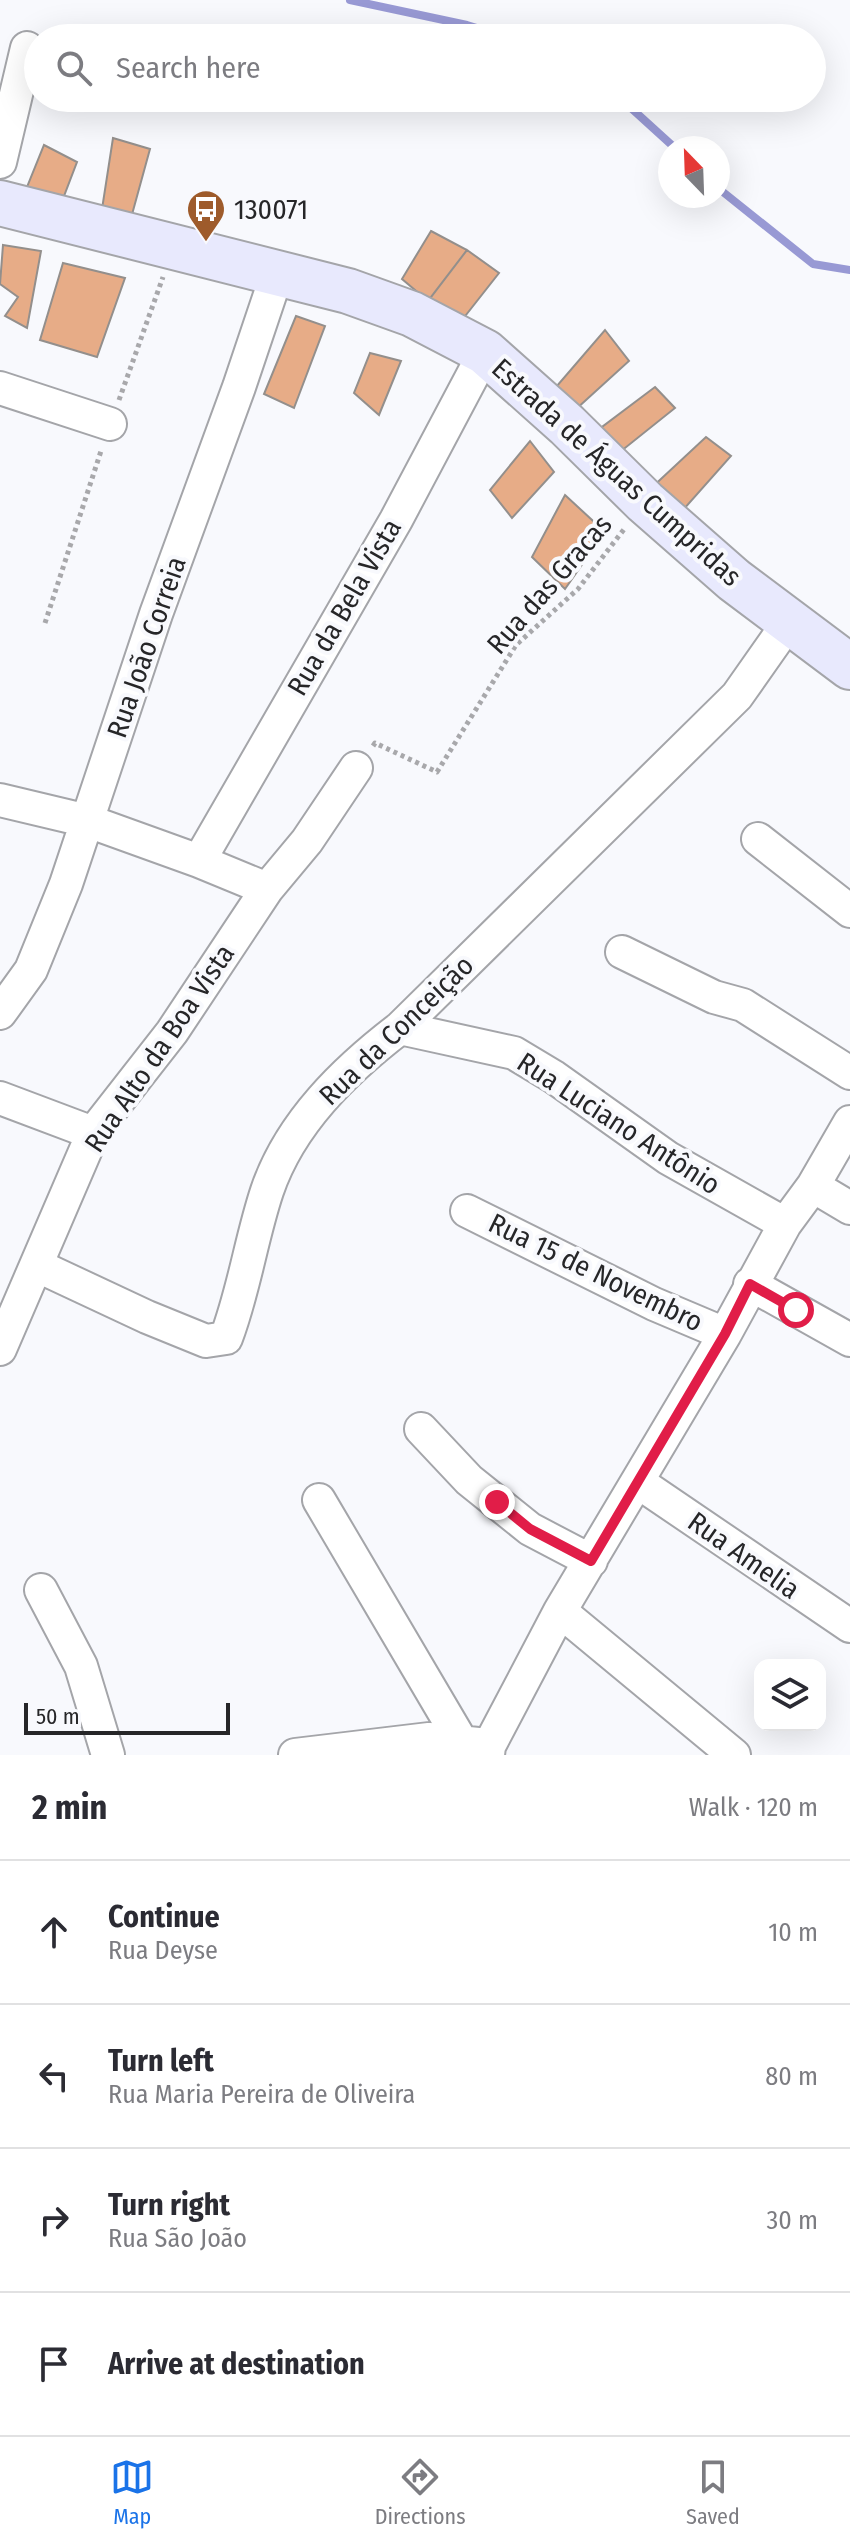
<!DOCTYPE html>
<html lang="en">
<head>
<meta charset="utf-8">
<style>
  :root { --surface:#fff; --page:#f2f2f3; --text:#2b2b33; --muted:#7c7c81; --line:#e1e1e2; --accent:#1a73e8 }
  body { margin:0; font-family:"Fira Sans Condensed",sans-serif; background:var(--page); color:var(--text) }
  .controls { position:absolute; right:24px; bottom:24px; display:grid; overflow:hidden; border-radius:16px; box-shadow:0 8px 32px #0002 }
  .controls button { width:72px; height:72px; display:grid; place-items:center; padding:0; border:0; border-bottom:2px solid var(--line); background:var(--surface); color:var(--text); font:40px sans-serif }
  .compass { position:absolute; left:658px; top:136px; width:72px; height:72px; border-radius:50%; background:var(--surface); box-shadow:0 8px 32px #0002; rotate:337deg }
  .scale { position:absolute; left:24px; bottom:20px; width:206px; box-sizing:border-box; padding-left:8px; border:4px solid #262628; border-top:0; font-size:22px; line-height:28px; white-space:nowrap; color:#262628; -webkit-text-stroke:6px #f8f9fd; paint-order:stroke }
  .stop { position:absolute; width:24px; height:24px; margin:-18px; border:6px solid #e11d48; border-radius:50%; background:#fff }
  .stop.end { background:#e11d48; border-color:#fff; box-shadow:0 2px 8px #0008 }
  .list { margin:0; padding:0; list-style:none }
  h2 { display:flex; justify-content:space-between; align-items:center; height:104px; margin:0; padding:0 32px; font-size:34px }
  h2 small { font-size:26px; font-weight:400; color:var(--muted) }
  .list li { display:grid; grid-template-columns:52px 1fr auto; gap:24px; align-items:center; box-sizing:border-box; height:144px; padding:0 32px; border-top:2px solid var(--line) }
  .list b { display:block; font-size:30px; white-space:nowrap }
  .list p { margin:0; font-size:26px; white-space:nowrap; color:var(--muted) }
  .list em { font-size:26px; font-style:normal; color:var(--muted) }
  .icon { flex:none; width:44px; height:44px; fill:none; stroke:currentColor; stroke-width:2; stroke-linecap:round; stroke-linejoin:round }
  .map { position:relative; flex:none; width:850px; height:1755px; overflow:hidden }
  .search { position:absolute; background:var(--surface); box-shadow:0 8px 32px #0002; left:24px; right:24px; top:24px; height:88px; display:flex; align-items:center; gap:20px; box-sizing:border-box; padding:0 28px; border-radius:44px; color:var(--muted); font-size:30px }
  .sheet { height:680px; background:var(--surface) }
  nav { display:flex; justify-content:space-around; align-items:center; box-sizing:border-box; height:112px; border-top:2px solid var(--line); background:var(--surface); font-size:22px; color:var(--muted) }
  nav a { display:grid; justify-items:center; gap:4px }
  nav .on { color:var(--accent) }
  .map>svg:first-child { display:block }
  .lines { fill:none; stroke-linecap:round; stroke-linejoin:round }
  .stream { stroke:#9899d4; stroke-width:8 }
  .building { fill:#e7ac87; stroke:#938f8c; stroke-width:2 }
  .minor-casing { stroke:#a4a5a9; stroke-width:36 }
  .secondary-casing { stroke:#a4a5a9; stroke-width:48 }
  .path { stroke:#a8a8ab; stroke-width:5; stroke-dasharray:4 4; stroke-linecap:butt }
  .minor { stroke:#fff; stroke-width:32 }
  .secondary { stroke:#e8e9fd; stroke-width:44 }
  .route { stroke:#e11d48; stroke-width:10 }
  .labels { text-anchor:middle; stroke-width:8; stroke-linejoin:round; paint-order:stroke }
  .poi-label { font-size:28px; fill:#262628; stroke:#f8f9fd; text-anchor:start }
  .street-label { font-size:28px; fill:#262628; stroke:#f8f9fd }
</style>
</head>
<body>
<div class="map">
<svg width="850" height="1755" viewBox="0 0 850 1755">
  <rect width="100%" height="100%" fill="#f8f9fd"/>
  <g class="lines">
    <path class="stream" d="M 350,0 L 467,25 L 509,38
      M 620,98 L 675,148
      M 718,188 L 813,264 L 850,270"/>
  </g>
  <path class="building" d="M 113,138 L 150,149 L 128,229 L 100,222 Z
    M 44,145 L 77,162 L 59,209 L 25,192 Z
    M 431,231 L 467,250 L 428,301 L 402,279 Z
    M 3,245 L 41,251 L 27,328 L 5,316 L 18,297 L 0,284 Z
    M 467,250 L 499,273 L 462,320 L 428,301 Z
    M 63,263 L 125,278 L 97,357 L 40,340 Z
    M 296,316 L 325,326 L 294,408 L 264,394 Z
    M 605,330 L 629,361 L 575,410 L 556,387 Z
    M 370,353 L 401,361 L 379,415 L 354,393 Z
    M 655,387 L 675,408 L 615,456 L 594,433 Z
    M 706,437 L 731,456 L 675,519 L 648,491 Z
    M 530,441 L 554,472 L 512,518 L 490,490 Z
    M 565,495 L 605,532 L 565,589 L 532,557 Z"/>
  <g class="lines">
    <g class="minor-casing">
      <path id="minor" d="M 0,162 L 27,48
        M 0,388 L 110,424
        M 0,800 L 88,821 L 199,861 L 267,889
        M 758,839 L 850,911
        M 199,861 L 396,520 L 485,352
        M 622,952 L 714,997 L 743,1005 L 850,1073
        M 0,1013 L 31,970 L 66,884 L 156,614 L 239,387 L 277,274
        M 400,1028 L 514,1053 L 554,1077 L 668,1158 L 785,1224
        M 0,1098 L 93,1133
        M 813,1186 L 850,1208
        M 467,1211 L 654,1304 L 725,1334
        M 38,1266 L 147,1317 L 206,1341 L 226,1338 C 244,1291 251,1239 267,1191 C 290,1123 345,1070 400,1028 L 737,696 L 789,622
        M 750,1284 L 850,1340
        M 0,1349 L 93,1133 L 172,1032 L 267,889 L 307,841 L 356,768
        M 421,1429 L 469,1480 L 530,1529 L 591,1561
        M 638,1482 L 850,1626
        M 319,1500 L 461,1741
        M 41,1590 L 81,1666 L 108,1755
        M 560,1611 L 734,1755
        M 295,1755 L 429,1739 L 478,1744
        M 488,1755 L 489,1746 L 560,1611 L 725,1334 L 785,1224 L 813,1186 L 850,1122"/>
    </g>
    <g class="secondary-casing">
      <path id="secondary" d="M 0,203 L 348,291 L 412,314 L 485,352 L 567,425 L 645,502 L 734,580 L 850,667"/>
    </g>
    <path class="path" d="M 119,400 L 163,277
      M 45,623 L 101,451
      M 373,746 L 375,743 L 437,772 L 516,645 L 578,589 L 625,528"/>
    <use href="#minor" class="minor"/>
    <use href="#secondary" class="secondary"/>
  </g>
  <g class="lines">
    <path class="route" d="M 497,1502 L 530,1529 L 591,1561 L 725,1334 L 750,1284 L 796,1310"/>
  </g>
  <defs>
    <g id="bus-pin" transform="scale(2)"><path d="M0 17L-7.5 6A9.5 9.5 0 1 1 7.5 6Z" fill="#9e5b2b" stroke="#f8f9fd"/><path d="M-5-6H5V4H4V6H2V4H-2V6H-4V4H-5ZM-3.5-4V0h7V-4ZM-3.5 1.2v1.5H-2V1.2ZM2 1.2v1.5H3.5V1.2Z" fill="#fff"/></g>
  </defs>
  <g fill-rule="evenodd">
    <use href="#bus-pin" x="206" y="209"/>
  </g>
  <g class="labels">
    <g class="poi-label">
      <text x="234" y="219">130071</text>
    </g>
    <g class="street-label">
      <text transform="translate(617 472) rotate(42)" y="10">Estrada de Águas Cumpridas</text>
      <text transform="translate(549 584) rotate(-49)" y="10">Rua das Gracas</text>
      <text transform="translate(344 607) rotate(-60)" y="10">Rua da Bela Vista</text>
      <text transform="translate(146 647) rotate(-71)" y="10">Rua João Correia</text>
      <text transform="translate(396 1030) rotate(-44)" y="10">Rua da Conceição</text>
      <text transform="translate(159 1048) rotate(-56)" y="10">Rua Alto da Boa Vista</text>
      <text transform="translate(619 1123) rotate(33)" y="10">Rua Luciano Antônio</text>
      <text transform="translate(596 1272) rotate(26)" y="10">Rua 15 de Novembro</text>
      <text transform="translate(744 1555) rotate(35)" y="10">Rua Amelia</text>
    </g>
  </g>
</svg>
<div class="controls">
<button><svg class="icon" aria-label="layers" viewBox="0 0 24 24"><path d="M12 4l9 5-9 5-9-5zM3 14l9 5 9-5"/></svg></button>
</div>
<svg class="compass" viewBox="-18 -18 36 36"><path d="M0-13l5 13h-10z" fill="#e53935"/><path d="M0 13l5-13h-10z" fill="#7c7c81"/></svg>
<div class="scale">50 m</div>
<div class="stop" style="left:796px;top:1310px"></div>
<div class="stop end" style="left:497px;top:1502px"></div>
<div class="search"><svg class="icon" aria-label="search" viewBox="0 0 24 24"><circle cx="10" cy="10" r="6"/><path d="M15 15l6 6"/></svg>Search here</div>
</div>
<section class="sheet">
<h2>2 min<small>Walk · 120 m</small></h2>
<ul class="list">
<li><svg class="icon" aria-label="ahead" viewBox="0 0 24 24"><path d="M12 20V5M6 11l6-6 6 6"/></svg><div><b>Continue</b><p>Rua Deyse</p></div><em>10 m</em></li>
<li><svg class="icon" aria-label="left" viewBox="0 0 24 24"><path d="M17 20v-9H6M10 6l-5 5 5 5"/></svg><div><b>Turn left</b><p>Rua Maria Pereira de Oliveira</p></div><em>80 m</em></li>
<li><svg class="icon" aria-label="right" viewBox="0 0 24 24"><path d="M7 20v-9h11M14 6l5 5-5 5"/></svg><div><b>Turn right</b><p>Rua São João</p></div><em>30 m</em></li>
<li><svg class="icon" aria-label="arrive" viewBox="0 0 24 24"><path d="M6 21V4h12l-3 4 3 4H6"/></svg><div><b>Arrive at destination</b></div></li>
</ul>
</section>
<nav>
<a class="on"><svg class="icon" aria-label="map" viewBox="0 0 24 24"><path d="M3 6l6-2 6 2 6-2v14l-6 2-6-2-6 2zM9 4v14M15 6v14"/></svg>Map</a>
<a><svg class="icon" aria-label="directions" viewBox="0 0 24 24"><path d="M12 3l9 9-9 9-9-9zM9 14v-3h6M13 9l2 2-2 2"/></svg>Directions</a>
<a><svg class="icon" aria-label="saved" viewBox="0 0 24 24"><path d="M7 4h10v16l-5-4-5 4z"/></svg>Saved</a>
</nav>
</body>
</html>
